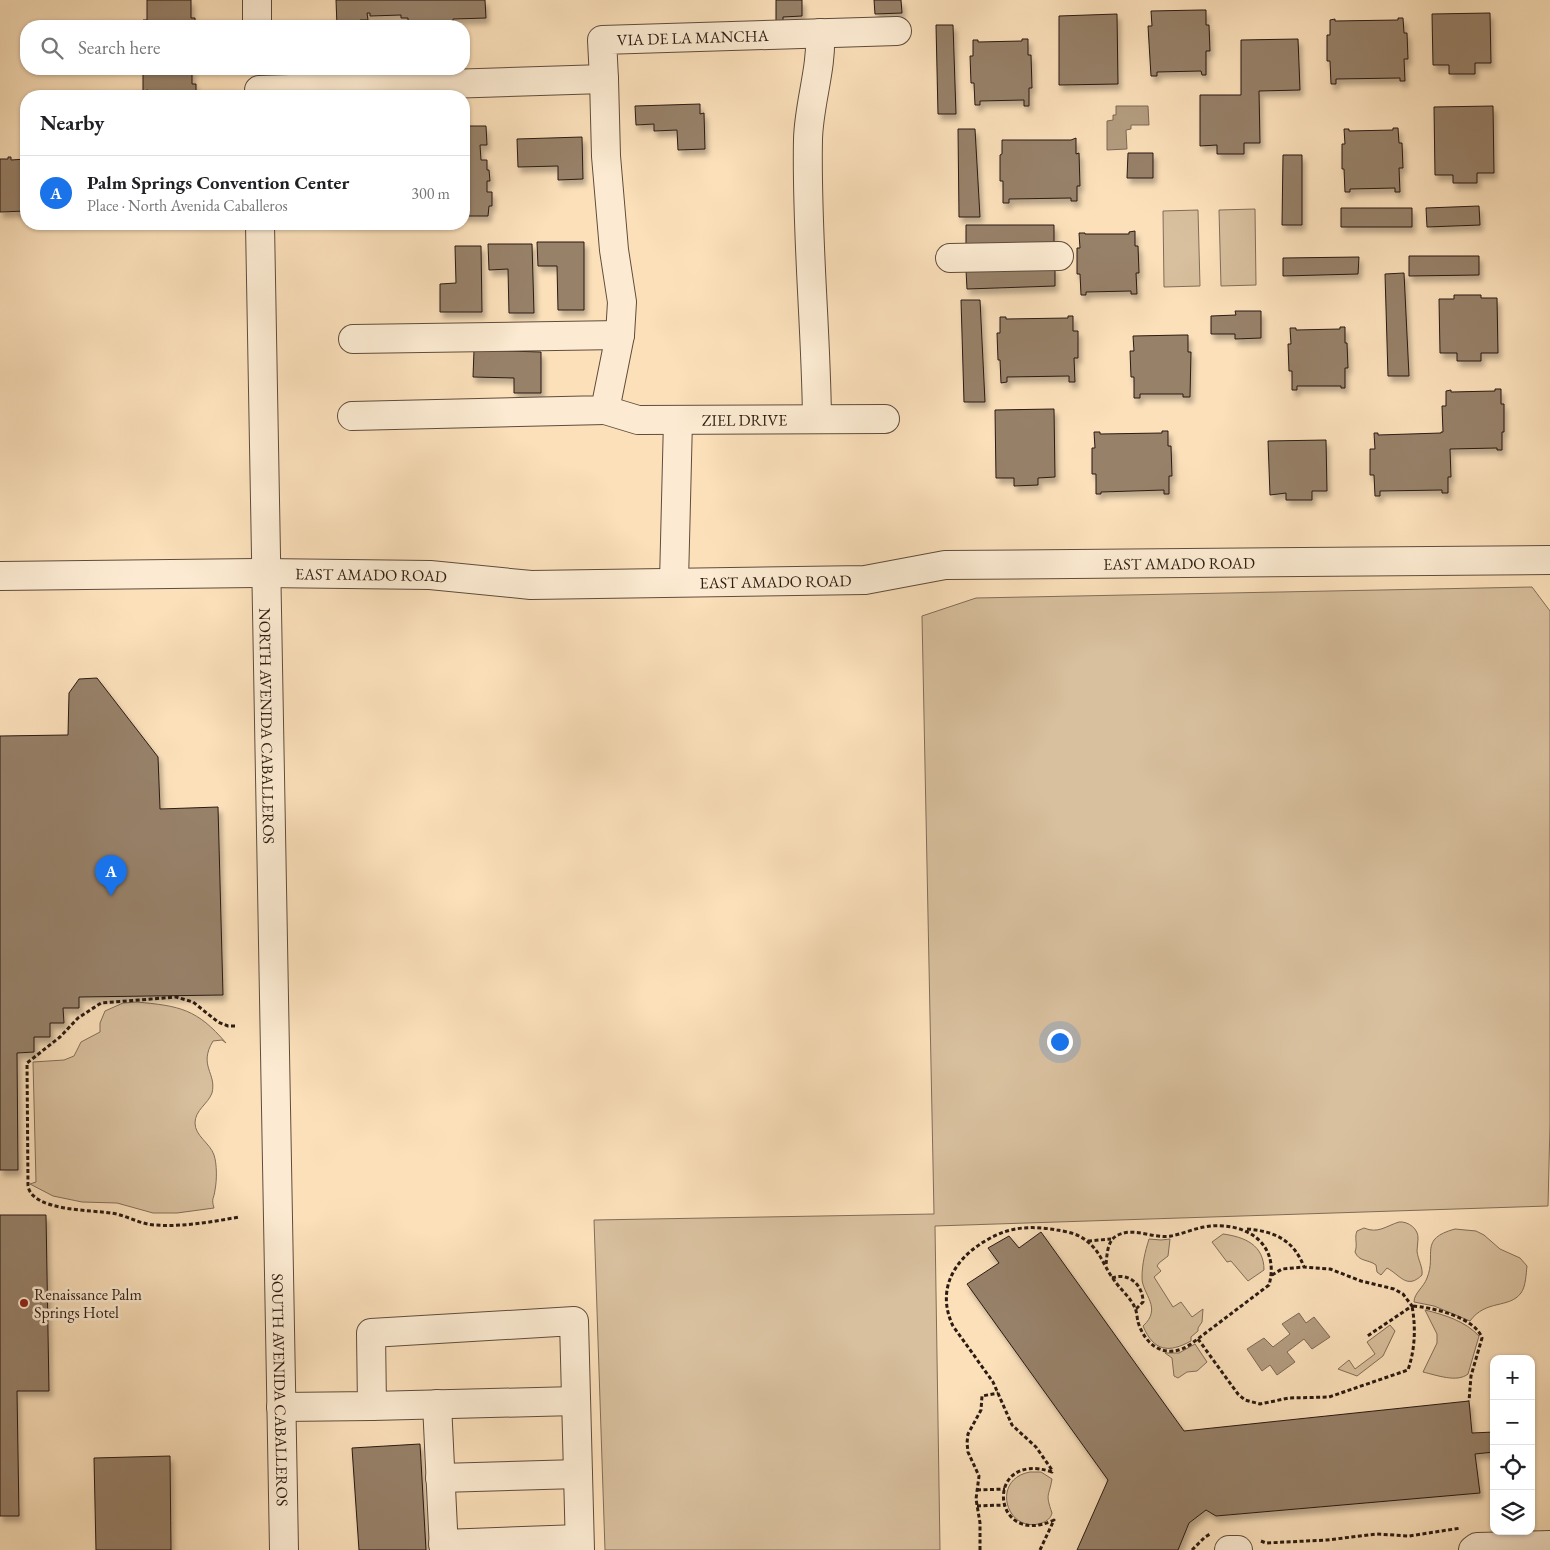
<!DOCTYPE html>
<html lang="en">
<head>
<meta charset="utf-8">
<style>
  :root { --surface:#fff; --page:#f6f6f6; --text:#202124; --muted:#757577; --line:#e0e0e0; --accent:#1a73e8 }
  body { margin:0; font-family:"EB Garamond",serif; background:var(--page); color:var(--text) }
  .controls { position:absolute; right:15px; bottom:15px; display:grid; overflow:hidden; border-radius:10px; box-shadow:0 1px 4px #0004 }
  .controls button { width:45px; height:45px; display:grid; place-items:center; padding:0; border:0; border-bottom:1px solid var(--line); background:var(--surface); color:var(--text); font:25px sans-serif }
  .you { position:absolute; left:1059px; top:1041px; width:18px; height:18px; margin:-12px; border:4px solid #fff; border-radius:50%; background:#1a73e8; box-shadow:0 0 0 8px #1a73e833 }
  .badge { display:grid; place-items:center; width:32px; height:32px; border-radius:50%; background:var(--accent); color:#fff; font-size:16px; font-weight:700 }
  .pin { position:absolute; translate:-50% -41px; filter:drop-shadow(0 1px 2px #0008) }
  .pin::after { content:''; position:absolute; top:26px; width:18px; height:15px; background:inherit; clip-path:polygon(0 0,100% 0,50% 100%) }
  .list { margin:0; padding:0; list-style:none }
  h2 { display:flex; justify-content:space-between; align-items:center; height:65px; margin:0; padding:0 20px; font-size:21px }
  h2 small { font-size:16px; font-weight:400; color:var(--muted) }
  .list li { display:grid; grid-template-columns:32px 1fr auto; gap:15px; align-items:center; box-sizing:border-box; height:75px; padding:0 20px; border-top:1px solid var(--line) }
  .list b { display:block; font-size:19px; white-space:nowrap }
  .list p { margin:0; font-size:16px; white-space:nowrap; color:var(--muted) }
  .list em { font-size:16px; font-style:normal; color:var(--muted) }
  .icon { flex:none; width:28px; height:28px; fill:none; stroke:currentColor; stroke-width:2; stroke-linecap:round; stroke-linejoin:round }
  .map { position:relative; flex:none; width:1550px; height:1550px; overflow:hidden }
  .search { position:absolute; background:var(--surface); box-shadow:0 1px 4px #0004; left:20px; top:20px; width:450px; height:55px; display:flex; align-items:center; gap:12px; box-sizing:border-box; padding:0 18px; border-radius:20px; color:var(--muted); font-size:19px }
  .panel { position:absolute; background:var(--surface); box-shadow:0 1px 4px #0004; left:20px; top:90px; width:450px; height:140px; border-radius:20px }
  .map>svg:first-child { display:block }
  .green { fill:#d8bf9d; stroke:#826d58 }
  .water { fill:#b49d81; stroke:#7d6955 }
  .building { fill:#978169; stroke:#2b1b12; filter:url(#shadow) }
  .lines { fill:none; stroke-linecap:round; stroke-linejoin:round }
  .minor-casing { stroke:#5f4c3c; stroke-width:30 }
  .path { stroke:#2b1b12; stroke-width:3; stroke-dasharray:4 2.5; stroke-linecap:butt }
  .minor { stroke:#fcebd2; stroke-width:28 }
  .poi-dot { fill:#8f2418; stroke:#fcebd2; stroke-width:2 }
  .labels { text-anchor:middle; stroke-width:5; stroke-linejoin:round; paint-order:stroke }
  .street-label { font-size:16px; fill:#2b1b12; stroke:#fcebd2 }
  .poi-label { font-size:16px; fill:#2b1b12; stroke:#fcebd2; text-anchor:start }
</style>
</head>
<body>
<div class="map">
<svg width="1550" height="1550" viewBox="0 0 1550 1550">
  <defs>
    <filter id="shadow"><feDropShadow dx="3" dy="5.5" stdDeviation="2.5" flood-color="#0004"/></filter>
  </defs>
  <rect width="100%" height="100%" fill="#fbe0ba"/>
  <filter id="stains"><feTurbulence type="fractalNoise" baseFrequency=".004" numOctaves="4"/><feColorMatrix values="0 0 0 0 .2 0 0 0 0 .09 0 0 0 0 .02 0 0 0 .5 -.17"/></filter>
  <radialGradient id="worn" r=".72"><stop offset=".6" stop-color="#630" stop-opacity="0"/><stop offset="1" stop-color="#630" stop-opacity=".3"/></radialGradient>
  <path class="green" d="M 1255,209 L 1256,285 L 1221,286 L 1219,210 Z
    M 1198,210 L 1200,286 L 1164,287 L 1163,211 Z
    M 1532,587 L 1550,611 L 1550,1124 L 1548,1206 L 935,1226 L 940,1550 L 605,1550 L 594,1220 L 934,1214 L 922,616 L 976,598 Z
    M 137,1002 C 180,1006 197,1009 226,1043 L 222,1040 L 213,1041 C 198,1066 217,1073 212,1093 C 208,1104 195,1110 195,1123 C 195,1136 210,1143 214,1155 C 217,1164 217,1180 215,1190 C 214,1199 211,1198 214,1208 L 177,1213 L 153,1213 L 117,1203 L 82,1202 L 53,1196 L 30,1184 L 36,1182 L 33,1062 L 64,1060 L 74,1056 L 81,1042 L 100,1032 L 100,1023 L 105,1011 L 123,1003 Z
    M 1399,1222 C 1408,1221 1419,1229 1418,1239 C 1418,1243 1417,1247 1417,1251 C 1418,1260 1423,1267 1422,1275 C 1407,1290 1400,1275 1387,1268 L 1381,1275 L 1377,1272 L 1376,1265 C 1368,1259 1359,1262 1355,1252 C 1358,1244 1354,1238 1357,1231 L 1364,1228 C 1378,1234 1386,1226 1399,1222 Z
    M 1455,1229 L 1476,1231 L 1484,1235 L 1500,1249 L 1520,1258 L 1527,1266 C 1526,1274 1526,1286 1521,1293 C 1509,1309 1486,1299 1470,1321 L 1434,1306 L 1414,1302 C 1414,1293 1424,1287 1427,1278 C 1437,1254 1418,1239 1455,1229 Z
    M 1223,1234 C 1245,1237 1264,1245 1264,1270 L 1248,1281 L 1231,1261 L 1227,1262 L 1212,1242 Z
    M 1149,1239 L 1161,1240 L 1170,1239 L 1168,1256 L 1159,1263 L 1157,1266 L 1161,1271 L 1154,1277 L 1173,1307 L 1181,1302 L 1192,1317 L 1203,1309 L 1202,1322 L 1198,1328 L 1198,1331 L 1191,1337 L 1191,1341 C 1169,1353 1154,1352 1143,1326 C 1163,1308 1142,1294 1142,1278 C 1142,1264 1145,1252 1149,1239 Z
    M 1425,1310 C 1445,1315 1465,1321 1479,1336 L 1468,1374 C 1457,1383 1436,1375 1423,1372 L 1437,1343 L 1437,1334 Z
    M 1390,1325 L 1395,1331 L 1383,1356 L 1357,1376 L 1338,1369 L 1349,1360 L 1355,1369 L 1375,1354 L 1367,1342 Z
    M 1195,1344 L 1207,1362 L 1197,1371 L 1187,1372 L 1178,1378 L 1174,1376 L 1172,1358 L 1165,1353 L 1179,1353 Z
    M 1030,1472 L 1041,1472 L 1052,1479 C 1049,1497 1045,1493 1052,1513 C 1051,1518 1047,1521 1042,1523 C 1006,1535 990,1479 1030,1472 Z"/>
  <path class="water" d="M 1116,106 L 1148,106 L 1149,125 L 1131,125 L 1131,129 L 1126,130 L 1127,149 L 1107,150 L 1107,121 L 1113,120 L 1113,115 L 1116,115 Z
    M 1299,1313 L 1306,1323 L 1314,1317 L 1330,1337 L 1312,1349 L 1304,1339 L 1287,1352 L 1295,1362 L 1277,1375 L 1270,1365 L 1262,1371 L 1247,1349 L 1264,1338 L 1273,1347 L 1290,1334 L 1282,1324 Z"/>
  <path class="building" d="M 147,0 L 191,0 L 191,18 L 195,18 L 195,23 L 191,23 L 191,26 L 147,26 L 147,23 L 143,23 L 143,20 L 147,20 Z
    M 336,0 L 485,0 L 486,18 L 453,19 L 453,26 L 408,26 L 408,18 L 401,18 L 401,15 L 370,16 L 370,13 L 367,13 L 368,20 L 360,20 L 360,26 L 337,26 Z
    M 776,0 L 802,0 L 802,16 L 783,17 L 783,22 L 776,22 Z
    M 874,0 L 901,0 L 902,13 L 875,14 Z
    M 1201,10 L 1206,10 L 1206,25 L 1209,25 L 1210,51 L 1206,51 L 1206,75 L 1202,75 L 1201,71 L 1157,72 L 1157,76 L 1151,76 L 1148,26 L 1152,26 L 1151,11 Z
    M 1490,13 L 1491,63 L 1475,63 L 1475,74 L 1449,74 L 1449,65 L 1433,65 L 1432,14 Z
    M 1117,14 L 1118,84 L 1059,85 L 1059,16 Z
    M 1398,18 L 1403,18 L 1404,33 L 1407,33 L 1408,59 L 1404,59 L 1405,81 L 1400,81 L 1400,78 L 1336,79 L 1336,84 L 1331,84 L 1330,61 L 1327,61 L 1327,35 L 1330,35 L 1330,20 L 1335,19 L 1335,21 L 1398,20 Z
    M 936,25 L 953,25 L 956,114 L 938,114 Z
    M 1022,39 L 1028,39 L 1028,55 L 1031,55 L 1032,88 L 1029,88 L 1029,106 L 1024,106 L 1024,100 L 980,101 L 980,105 L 975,105 L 974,83 L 971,83 L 970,56 L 973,56 L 973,40 L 978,40 L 978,42 L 1022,41 Z
    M 1298,39 L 1300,90 L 1259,91 L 1260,143 L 1244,143 L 1244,154 L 1217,154 L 1217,145 L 1200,146 L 1200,95 L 1241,95 L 1241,40 Z
    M 143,69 L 192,69 L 192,84 L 196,84 L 196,96 L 148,96 L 148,90 L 143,91 Z
    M 700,104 L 700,114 L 704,113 L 705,149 L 678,150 L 677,130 L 654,131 L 654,124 L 636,125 L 635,106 Z
    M 1493,106 L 1494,173 L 1477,173 L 1477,183 L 1453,183 L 1453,175 L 1435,175 L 1434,107 Z
    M 464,122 L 468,122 L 468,126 L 486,126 L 487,145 L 480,145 L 481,160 L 487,160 L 487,170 L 489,170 L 490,181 L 487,181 L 487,192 L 492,192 L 492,206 L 489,206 L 488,216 L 464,216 Z
    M 1393,128 L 1398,128 L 1399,143 L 1402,143 L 1403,168 L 1399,168 L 1400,192 L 1395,192 L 1395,188 L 1350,189 L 1350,192 L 1345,192 L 1344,169 L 1342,169 L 1342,144 L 1345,144 L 1344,129 L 1349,129 L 1349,131 L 1393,130 Z
    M 958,129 L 975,129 L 980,217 L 959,217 Z
    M 582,137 L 583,179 L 558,180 L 558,166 L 518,167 L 517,139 Z
    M 1076,138 L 1076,154 L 1079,153 L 1080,186 L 1077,186 L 1077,201 L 1071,201 L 1071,198 L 1009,199 L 1009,203 L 1003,203 L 1003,181 L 1000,181 L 1000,155 L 1002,154 L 1002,140 L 1071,140 Z
    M 1128,153 L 1153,153 L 1153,178 L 1127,178 Z
    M 1283,155 L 1302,155 L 1302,225 L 1282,225 Z
    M 8,157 L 11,157 L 11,160 L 26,159 L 26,211 L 0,212 L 0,159 L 8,159 Z
    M 1479,206 L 1480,225 L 1427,227 L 1426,208 Z
    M 1341,208 L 1412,208 L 1412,227 L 1341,227 Z
    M 966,225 L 1054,225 L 1054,244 L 966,244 Z
    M 1135,231 L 1135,246 L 1138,246 L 1139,273 L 1136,273 L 1137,294 L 1131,294 L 1131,291 L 1086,292 L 1086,295 L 1081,295 L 1080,274 L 1077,274 L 1077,248 L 1080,248 L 1079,233 L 1085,233 L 1085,234 L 1129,234 L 1129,232 Z
    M 537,242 L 584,242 L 584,310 L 558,310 L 557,266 L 538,266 Z
    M 488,244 L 532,244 L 534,313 L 509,313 L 508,269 L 489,270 Z
    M 455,246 L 481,246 L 482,312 L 440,312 L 440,284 L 456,283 Z
    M 1409,256 L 1479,256 L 1479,275 L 1409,276 Z
    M 1359,257 L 1358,274 L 1283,276 L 1283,258 Z
    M 1055,267 L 1055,286 L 967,289 L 966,270 Z
    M 1404,273 L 1409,376 L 1388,376 L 1385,274 Z
    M 1454,295 L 1481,295 L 1481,298 L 1497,298 L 1498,353 L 1481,353 L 1481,361 L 1457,361 L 1457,353 L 1440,353 L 1439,299 L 1454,299 Z
    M 961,300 L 980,300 L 985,402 L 964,402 Z
    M 1235,311 L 1261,311 L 1261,338 L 1235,339 L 1235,334 L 1211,334 L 1211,316 L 1236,315 Z
    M 1068,316 L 1073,316 L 1073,331 L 1078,331 L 1078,358 L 1074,358 L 1075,382 L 1069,382 L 1069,376 L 1007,377 L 1007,382 L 1001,383 L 1000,360 L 998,360 L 997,333 L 1000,333 L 1000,317 L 1006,317 L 1006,319 L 1068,318 Z
    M 1340,327 L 1345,327 L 1345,343 L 1347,343 L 1348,368 L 1345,368 L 1345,388 L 1341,388 L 1341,386 L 1297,386 L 1297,390 L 1292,390 L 1292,371 L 1289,371 L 1288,344 L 1291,344 L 1290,328 L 1296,328 L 1296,330 L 1340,329 Z
    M 1183,335 L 1188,335 L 1188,352 L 1191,352 L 1190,397 L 1183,397 L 1183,394 L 1140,394 L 1140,398 L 1134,398 L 1134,377 L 1131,377 L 1130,351 L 1134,351 L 1133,336 Z
    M 474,350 L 541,352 L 541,393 L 514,393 L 514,378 L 473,377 Z
    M 1495,389 L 1501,389 L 1501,404 L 1504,404 L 1504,432 L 1502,432 L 1502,450 L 1497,450 L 1497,448 L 1450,449 L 1451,477 L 1448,477 L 1448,493 L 1442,493 L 1442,490 L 1380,491 L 1380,496 L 1375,496 L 1374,475 L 1370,475 L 1370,449 L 1375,449 L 1374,433 L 1378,433 L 1378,435 L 1441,433 L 1441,432 L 1443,432 L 1442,406 L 1446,406 L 1446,391 L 1451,390 L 1451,392 L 1495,391 Z
    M 1054,409 L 1055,477 L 1038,478 L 1038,485 L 1014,486 L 1014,478 L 996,478 L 995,410 Z
    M 1162,431 L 1168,431 L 1168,446 L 1171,446 L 1172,476 L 1169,476 L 1169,494 L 1164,494 L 1164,490 L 1101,492 L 1101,494 L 1096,494 L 1096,474 L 1092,474 L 1092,448 L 1095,448 L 1094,432 L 1100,432 L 1100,434 L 1162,433 Z
    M 1326,440 L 1327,491 L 1312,491 L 1312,500 L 1286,500 L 1286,493 L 1270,495 L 1268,441 Z
    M 97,678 L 158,757 L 160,809 L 218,807 L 223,995 L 79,997 L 79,1008 L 63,1008 L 64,1023 L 50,1023 L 50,1037 L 34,1037 L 34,1052 L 17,1053 L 18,1170 L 0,1170 L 0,736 L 68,735 L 69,693 L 79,679 Z
    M 0,1215 L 46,1215 L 49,1391 L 17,1391 L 19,1516 L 0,1516 Z
    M 1041,1232 L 1184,1431 L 1469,1401 L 1472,1433 L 1494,1432 L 1494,1452 L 1475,1454 L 1480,1493 L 1216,1516 L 1206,1510 L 1189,1523 L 1178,1550 L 1077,1550 L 1108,1480 L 967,1284 L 999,1263 L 988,1248 L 1009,1236 L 1019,1248 Z
    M 420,1444 L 426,1550 L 359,1550 L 352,1448 Z
    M 170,1456 L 171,1550 L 96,1550 L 94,1458 Z"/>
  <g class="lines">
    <g class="minor-casing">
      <g id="minor">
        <path d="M 257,0 L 257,26"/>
        <path id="s1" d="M 259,90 L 604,79 L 602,40 L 897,31"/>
        <path id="s2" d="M 260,224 C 265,666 274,1108 284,1550"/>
        <path d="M 950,258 L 1059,256"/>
        <path d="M 353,339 L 620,335"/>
        <path id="s3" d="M 605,410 L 638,420 L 885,419"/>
        <path d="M 352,416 L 605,410 L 620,335 L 622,302 L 614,250 L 606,156 L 604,79"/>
        <path d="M 817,419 C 816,326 806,232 808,139 C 809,103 822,69 820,33"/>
        <path id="s4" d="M 0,576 L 264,573 L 430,575 L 531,585 L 865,580 L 945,565 L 1550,560"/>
        <path d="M 674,582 L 678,420"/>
        <path d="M 437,1404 L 444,1550"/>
        <path d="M 372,1406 L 576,1401"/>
        <path d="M 281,1407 L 372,1406 L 371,1333 L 574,1321 L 580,1550"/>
        <path d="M 440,1478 L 578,1474"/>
        <path d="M 443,1544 L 579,1539"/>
        <path d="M 1229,1550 L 1238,1550"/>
        <path d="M 1473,1550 L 1477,1547 L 1550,1545"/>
      </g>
    </g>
    <path class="path" d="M 235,1026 L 228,1026 L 218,1022 L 193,1002 L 176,997 L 101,1003 L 78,1018 L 60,1037 L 27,1063 L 28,1186 C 32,1211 91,1210 111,1213 C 126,1215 139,1224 155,1225 C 183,1227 211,1222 239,1217
      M 1247,1229 C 1274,1231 1294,1240 1304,1267
      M 1088,1241 L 1111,1239
      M 1272,1275 L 1282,1269 L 1304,1267 L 1330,1269 L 1361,1281 L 1394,1289 L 1403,1294 L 1412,1306 L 1366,1337
      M 1112,1278 C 1129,1272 1143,1285 1143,1302 L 1135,1310
      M 1198,1339 L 1238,1394 L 1245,1400 L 1260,1404 L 1289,1398 L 1329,1397 L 1408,1370 C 1415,1349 1416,1328 1412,1306 C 1431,1307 1475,1317 1482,1338 L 1471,1376 L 1469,1401
      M 977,1490 L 1005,1489
      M 977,1506 L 1004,1505
      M 1261,1541 L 1266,1543 L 1327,1540 L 1377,1534 L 1409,1536 L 1461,1528
      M 980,1550 L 980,1523 L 976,1499 L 979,1476 L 968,1452 L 967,1443 L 968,1434 L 981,1410 L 982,1396 L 998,1393
      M 1040,1550 L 1054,1520 C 991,1550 983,1449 1052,1472 L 1052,1470 L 1036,1447 L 1012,1425 L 993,1382 L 953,1326 C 932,1282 964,1247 1004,1232 C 1021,1226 1040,1227 1057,1230 C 1064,1231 1073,1233 1079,1236 C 1100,1247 1102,1264 1114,1280 C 1120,1289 1131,1298 1135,1308 C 1137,1312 1137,1318 1138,1322 C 1146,1348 1168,1360 1191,1344 L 1269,1285 C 1281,1242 1243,1220 1204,1227 C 1193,1229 1182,1234 1171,1236 C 1154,1239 1134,1227 1118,1235 C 1107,1240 1107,1255 1106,1265
      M 1192,1550 L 1205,1537 L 1210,1534"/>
    <use href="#minor" class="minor"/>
  </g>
  <circle class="poi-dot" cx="24" cy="1303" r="5"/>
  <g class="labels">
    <g class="street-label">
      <text dy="6" stroke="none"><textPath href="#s1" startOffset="475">VIA DE LA MANCHA</textPath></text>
      <text dy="6" stroke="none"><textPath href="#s3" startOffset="141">ZIEL DRIVE</textPath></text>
      <text dy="6" stroke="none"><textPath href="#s4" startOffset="1181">EAST AMADO ROAD</textPath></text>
      <text dy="6" stroke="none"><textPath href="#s4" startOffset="371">EAST AMADO ROAD</textPath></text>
      <text dy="6" stroke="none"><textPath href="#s4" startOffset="776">EAST AMADO ROAD</textPath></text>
      <text dy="6" stroke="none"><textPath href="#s2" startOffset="502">NORTH AVENIDA CABALLEROS</textPath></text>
      <text dy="6" stroke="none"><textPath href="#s2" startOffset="1166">SOUTH AVENIDA CABALLEROS</textPath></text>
    </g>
    <g class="poi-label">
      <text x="34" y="1300">Renaissance Palm<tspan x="34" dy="18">Springs Hotel</tspan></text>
    </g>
  </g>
  <rect width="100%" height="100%" filter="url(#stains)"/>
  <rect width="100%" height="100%" fill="url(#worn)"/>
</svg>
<div class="controls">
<button>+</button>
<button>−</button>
<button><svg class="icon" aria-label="locate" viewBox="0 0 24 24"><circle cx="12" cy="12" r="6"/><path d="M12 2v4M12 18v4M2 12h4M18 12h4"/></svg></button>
<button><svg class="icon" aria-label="layers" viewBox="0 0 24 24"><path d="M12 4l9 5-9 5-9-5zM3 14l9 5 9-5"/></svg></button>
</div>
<div class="you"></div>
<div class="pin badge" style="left:111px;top:896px">A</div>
<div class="search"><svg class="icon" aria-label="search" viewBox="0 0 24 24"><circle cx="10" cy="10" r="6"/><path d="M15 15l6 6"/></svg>Search here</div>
<section class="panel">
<h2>Nearby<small></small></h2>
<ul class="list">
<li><span class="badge">A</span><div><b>Palm Springs Convention Center</b><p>Place · North Avenida Caballeros</p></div><em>300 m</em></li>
</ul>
</section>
</div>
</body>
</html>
